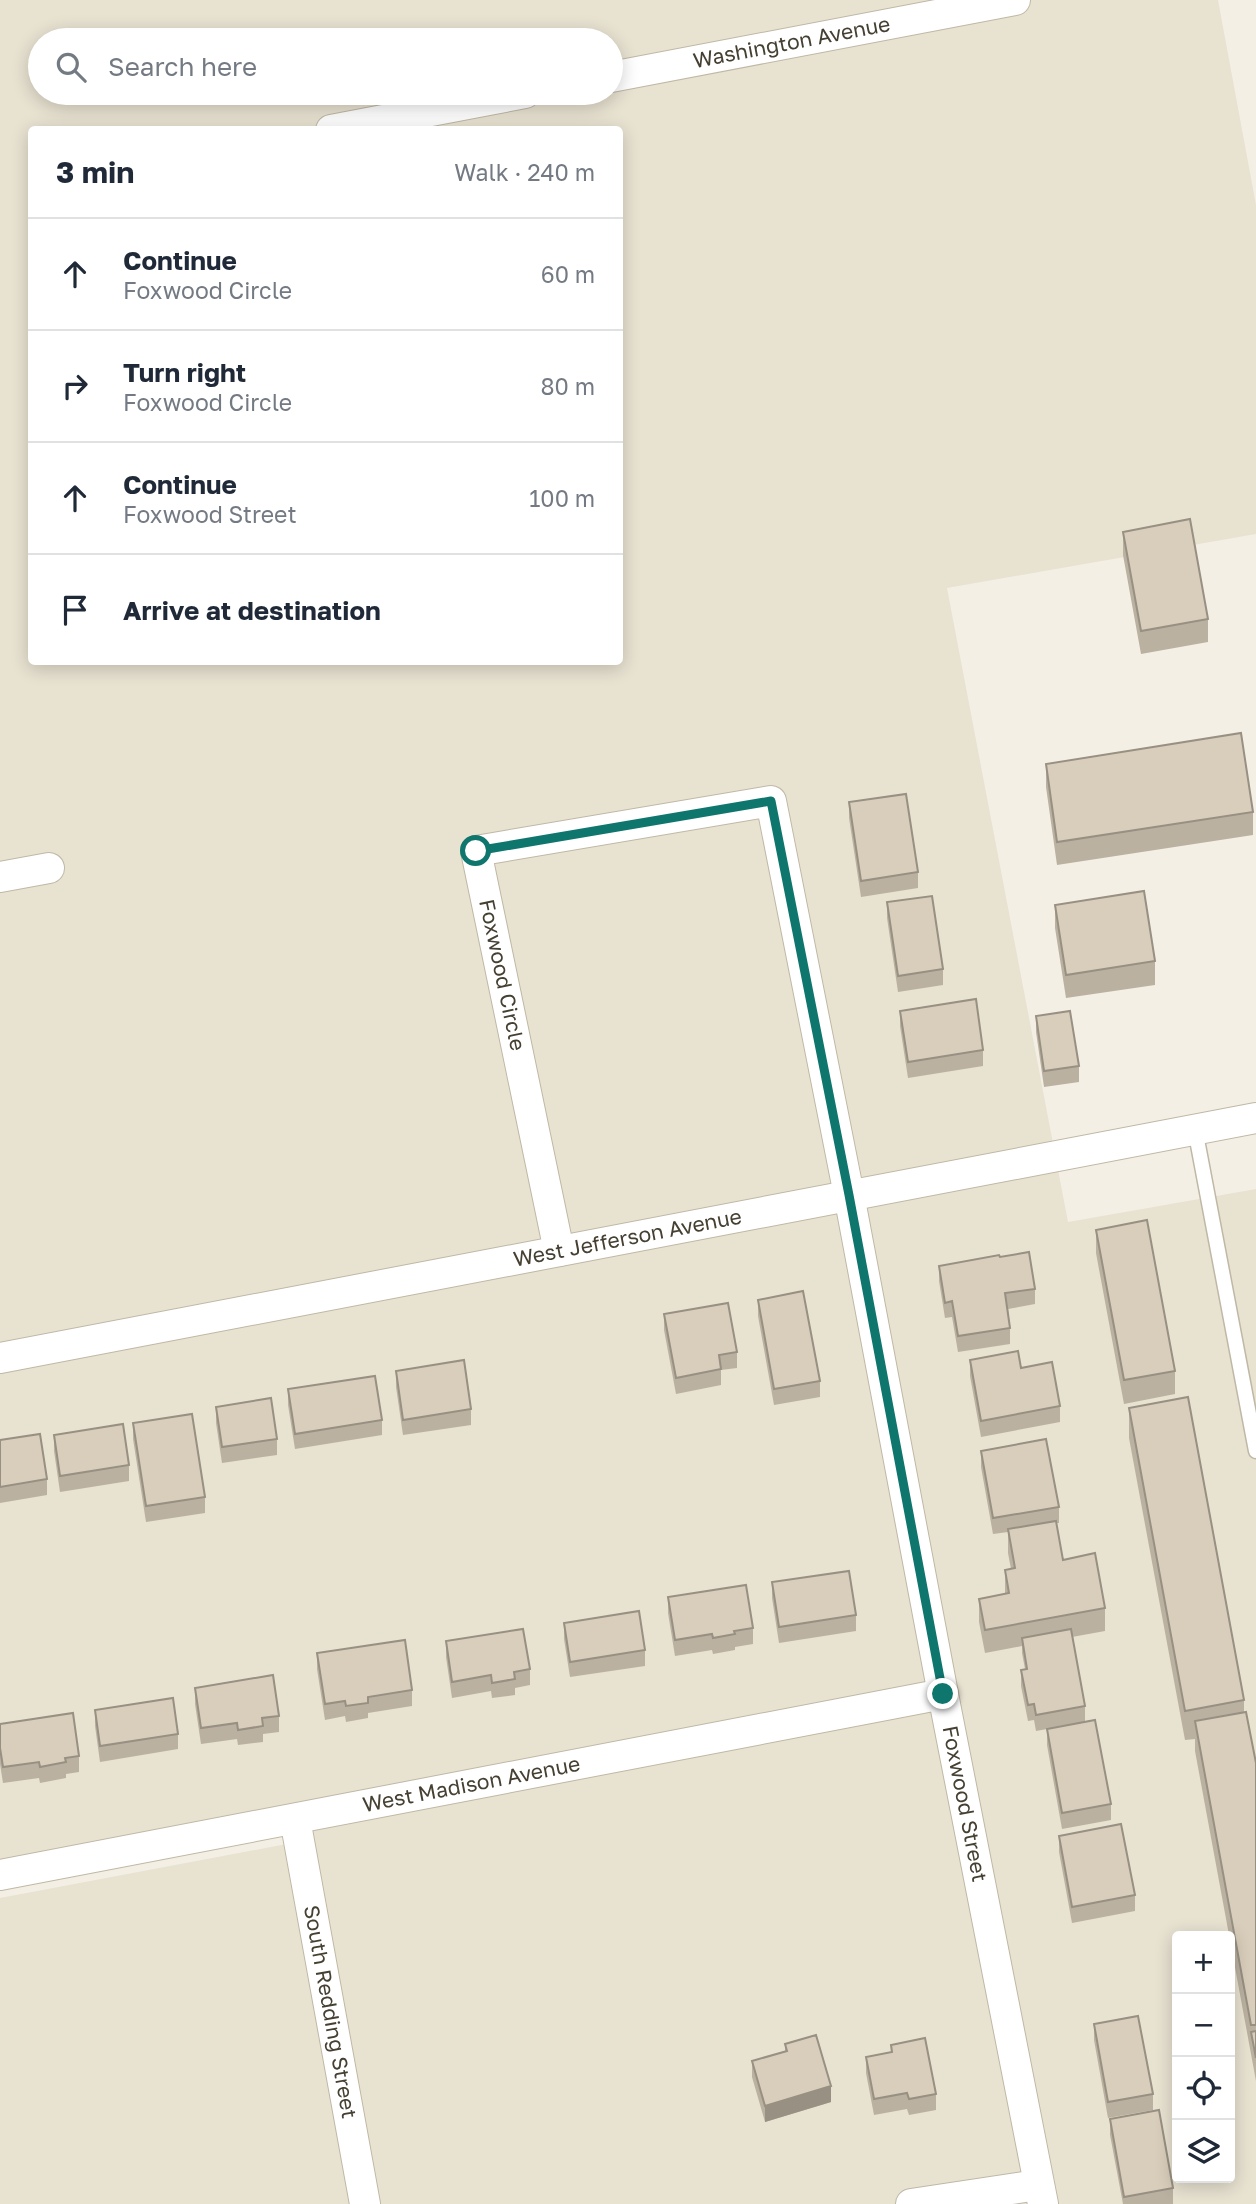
<!DOCTYPE html>
<html lang="en">
<head>
<meta charset="utf-8">
<style>
  :root { --surface:#fff; --page:#f6f6f7; --text:#1f2937; --muted:#747a83; --line:#e0e1e3 }
  body { margin:0; font-family:"Golos Text",sans-serif; background:var(--page); color:var(--text) }
  .controls { position:absolute; right:21px; bottom:21px; display:grid; overflow:hidden; border-radius:7px; box-shadow:0 4px 18px #0003 }
  .controls button { width:63px; height:63px; display:grid; place-items:center; padding:0; border:0; border-bottom:2px solid var(--line); background:var(--surface); color:var(--text); font:35px sans-serif }
  .stop { position:absolute; width:21px; height:21px; margin:-16px; border:5px solid #0f766e; border-radius:50%; background:#fff }
  .stop.end { background:#0f766e; border-color:#fff; box-shadow:0 2px 7px #0008 }
  .list { margin:0; padding:0; list-style:none }
  h2 { display:flex; justify-content:space-between; align-items:center; height:91px; margin:0; padding:0 28px; font-size:30px }
  h2 small { font-size:23px; font-weight:400; color:var(--muted) }
  .list li { display:grid; grid-template-columns:46px 1fr auto; gap:21px; align-items:center; box-sizing:border-box; height:112px; padding:0 28px; border-top:2px solid var(--line) }
  .list b { display:block; font-size:26px; white-space:nowrap }
  .list p { margin:0; font-size:23px; white-space:nowrap; color:var(--muted) }
  .list em { font-size:23px; font-style:normal; color:var(--muted) }
  .icon { flex:none; width:38px; height:38px; fill:none; stroke:currentColor; stroke-width:2; stroke-linecap:round; stroke-linejoin:round }
  .map { position:relative; flex:none; width:1256px; height:2204px; overflow:hidden }
  .search { position:absolute; background:var(--surface); box-shadow:0 4px 18px #0003; left:28px; top:28px; width:595px; height:77px; display:flex; align-items:center; gap:18px; box-sizing:border-box; padding:0 24px; border-radius:38px; color:var(--muted); font-size:26px }
  .panel { position:absolute; background:var(--surface); box-shadow:0 4px 18px #0003; left:28px; top:126px; width:595px; height:539px; border-radius:7px }
  .map>svg:first-child { display:block }
  .residential { fill:#e8e2d1; fill-rule:evenodd }
  .lines { fill:none; stroke-linecap:round; stroke-linejoin:round }
  .service-casing { stroke:#c0b8a6; stroke-width:17 }
  .minor-casing { stroke:#c0b8a6; stroke-width:32 }
  .service { stroke:#fff; stroke-width:14 }
  .minor { stroke:#fff; stroke-width:30 }
  .wall { fill:#bbb1a1 }
  .shaded-wall { fill:#989083 }
  .building { fill:#d9cebb; stroke:#989083; stroke-width:2 }
  .route { stroke:#0f766e; stroke-width:9 }
  .labels { text-anchor:middle; stroke-width:7; stroke-linejoin:round; paint-order:stroke }
  .street-label { font-size:21px; fill:#464033; stroke:#fff }
</style>
</head>
<body>
<div class="map">
<svg width="1256" height="2204" viewBox="0 0 1256 2204">
  <rect width="100%" height="100%" fill="#f4efe4"/>
  <path class="residential" d="M 0,0 L 1218,0 L 1256,205 L 1256,534 L 947,588 L 1068,1222 L 1256,1189 L 1256,2204 L 356,2204 L 295,1819 L 0,1871 ZM 40,40 L 611,40 L 611,93 L 40,93 ZM 32,130 L 620,130 L 620,662 L 32,662 ZM 1177,1936 L 1230,1936 L 1230,2178 L 1177,2178 Z
    M 292,1843 L 354,2204 L 0,2204 L 0,1898 Z"/>
  <g class="lines">
    <g class="service-casing">
      <path id="service" d="M 1195,1129 L 1256,1451"/>
    </g>
    <g class="minor-casing">
      <g id="minor">
        <path id="s1" d="M 611,77 L 1015,0"/>
        <path d="M 331,130 L 525,93"/>
        <path d="M 0,877 L 49,868"/>
        <path id="s2" d="M 559,1251 L 476,851 L 771,801 L 849,1195 L 943,1694 L 1043,2204"/>
        <path id="s3" d="M 0,1358 L 1256,1118"/>
        <path id="s4" d="M 295,1819 L 365,2204"/>
        <path id="s5" d="M 0,1875 L 943,1694"/>
        <path d="M 911,2204 L 1038,2185"/>
      </g>
    </g>
    <use href="#service" class="service"/>
    <use href="#minor" class="minor"/>
  </g>
  <path class="wall" d="M 1123,532 L 1208,619 L 1208,642 L 1141,654 L 1123,555 Z
    M 1046,764 L 1253,812 L 1253,835 L 1057,865 L 1046,787 Z
    M 849,802 L 918,872 L 918,888 L 861,897 L 849,818 Z
    M 887,902 L 943,969 L 943,985 L 898,992 L 887,918 Z
    M 1055,905 L 1155,961 L 1155,985 L 1066,998 L 1055,928 Z
    M 900,1011 L 983,1050 L 983,1066 L 908,1078 L 900,1026 Z
    M 1036,1016 L 1079,1066 L 1079,1082 L 1044,1087 L 1036,1032 Z
    M 1096,1230 L 1175,1371 L 1175,1394 L 1124,1404 L 1096,1253 Z
    M 1000,1257 L 1035,1289 L 1035,1304 L 1008,1309 L 1010,1328 L 1010,1344 L 958,1352 L 952,1317 L 945,1318 L 939,1281 L 939,1266 Z
    M 758,1300 L 820,1381 L 820,1397 L 774,1405 L 758,1316 Z
    M 664,1314 L 737,1352 L 737,1368 L 721,1370 L 721,1385 L 676,1394 L 664,1330 Z
    M 970,1360 L 1021,1368 L 1060,1406 L 1060,1422 L 981,1437 L 970,1376 Z
    M 396,1371 L 471,1409 L 471,1425 L 403,1435 L 396,1387 Z
    M 288,1389 L 382,1420 L 382,1435 L 295,1449 L 288,1405 Z
    M 216,1407 L 277,1439 L 277,1455 L 222,1463 L 216,1423 Z
    M 1129,1408 L 1244,1700 L 1244,1712 L 1256,1763 L 1256,2081 L 1195,1751 L 1195,1739 L 1185,1740 L 1129,1438 Z
    M 133,1423 L 205,1497 L 205,1513 L 146,1522 L 133,1439 Z
    M 54,1435 L 129,1465 L 129,1481 L 60,1492 L 54,1451 Z
    M 0,1440 L 47,1479 L 47,1495 L 0,1503 Z
    M 981,1451 L 1059,1507 L 1059,1523 L 1056,1523 L 1063,1560 L 1105,1608 L 1105,1631 L 1072,1637 L 1085,1706 L 1085,1722 L 1111,1804 L 1111,1820 L 1062,1829 L 1047,1745 L 1047,1729 L 1036,1731 L 1034,1720 L 1028,1721 L 1021,1686 L 1021,1670 L 1025,1669 L 1022,1653 L 1022,1646 L 985,1653 L 979,1622 L 979,1599 L 1005,1594 L 1005,1570 L 1011,1569 L 1008,1553 L 1008,1532 L 993,1534 L 981,1467 Z
    M 772,1582 L 856,1615 L 856,1631 L 779,1643 L 772,1598 Z
    M 668,1597 L 753,1628 L 753,1644 L 735,1647 L 735,1650 L 713,1654 L 712,1650 L 675,1656 L 668,1613 Z
    M 564,1623 L 645,1650 L 645,1666 L 570,1677 L 564,1639 Z
    M 446,1641 L 530,1669 L 530,1685 L 515,1688 L 515,1695 L 492,1698 L 491,1691 L 452,1698 L 446,1657 Z
    M 317,1653 L 412,1690 L 412,1706 L 368,1713 L 368,1718 L 346,1722 L 345,1716 L 325,1720 L 317,1669 Z
    M 195,1688 L 279,1716 L 279,1732 L 263,1734 L 263,1742 L 238,1745 L 237,1739 L 201,1744 L 195,1704 Z
    M 95,1710 L 178,1734 L 178,1749 L 100,1762 L 95,1726 Z
    M 0,1724 L 79,1756 L 79,1772 L 66,1774 L 66,1778 L 40,1783 L 39,1778 L 3,1783 L 0,1764 Z
    M 1059,1836 L 1135,1895 L 1135,1911 L 1072,1923 L 1059,1852 Z
    M 1094,2024 L 1153,2094 L 1153,2110 L 1108,2118 L 1094,2040 Z
    M 785,2044 L 831,2102 L 765,2122 L 752,2077 L 752,2061 L 785,2051 Z
    M 891,2045 L 936,2094 L 936,2110 L 909,2115 L 907,2109 L 874,2115 L 866,2073 L 866,2057 L 891,2053 Z
    M 1110,2119 L 1173,2188 L 1173,2204 L 1123,2204 L 1110,2135 Z"/>
  <path class="shaded-wall" d="M 831,2086 L 831,2102 L 765,2122 L 765,2106 Z"/>
  <path class="building" d="M 1190,519 L 1208,619 L 1141,631 L 1123,532 Z
    M 1241,733 L 1253,812 L 1057,842 L 1046,764 Z
    M 906,794 L 918,872 L 861,881 L 849,802 Z
    M 1144,891 L 1155,961 L 1066,975 L 1055,905 Z
    M 932,896 L 943,969 L 898,976 L 887,902 Z
    M 976,999 L 983,1050 L 908,1062 L 900,1011 Z
    M 1070,1011 L 1079,1066 L 1044,1071 L 1036,1016 Z
    M 1147,1220 L 1175,1371 L 1124,1380 L 1096,1230 Z
    M 1029,1252 L 1035,1289 L 1005,1293 L 1010,1328 L 958,1336 L 952,1301 L 945,1303 L 939,1266 L 999,1255 L 1000,1257 Z
    M 803,1291 L 820,1381 L 774,1389 L 758,1300 Z
    M 728,1303 L 737,1352 L 719,1355 L 721,1369 L 676,1378 L 664,1314 Z
    M 1018,1351 L 1021,1368 L 1052,1362 L 1060,1406 L 981,1421 L 970,1360 Z
    M 464,1360 L 471,1409 L 403,1420 L 396,1371 Z
    M 375,1376 L 382,1420 L 295,1434 L 288,1389 Z
    M 1188,1397 L 1244,1700 L 1185,1711 L 1129,1408 Z
    M 271,1398 L 277,1439 L 222,1447 L 216,1407 Z
    M 192,1414 L 205,1497 L 146,1506 L 133,1423 Z
    M 123,1424 L 129,1465 L 60,1476 L 54,1435 Z
    M 40,1434 L 47,1479 L 0,1487 L 0,1440 Z
    M 1046,1439 L 1059,1507 L 993,1518 L 981,1451 Z
    M 1056,1521 L 1063,1560 L 1095,1553 L 1105,1608 L 985,1630 L 979,1599 L 1009,1593 L 1005,1570 L 1015,1568 L 1008,1529 Z
    M 849,1571 L 856,1615 L 779,1627 L 772,1582 Z
    M 746,1585 L 753,1628 L 734,1631 L 735,1634 L 713,1638 L 712,1634 L 675,1640 L 668,1597 Z
    M 639,1611 L 645,1650 L 570,1662 L 564,1623 Z
    M 523,1629 L 530,1669 L 514,1672 L 515,1679 L 492,1683 L 491,1675 L 452,1682 L 446,1641 Z
    M 1071,1629 L 1085,1706 L 1036,1715 L 1034,1704 L 1028,1705 L 1021,1670 L 1027,1669 L 1022,1638 Z
    M 405,1640 L 412,1690 L 368,1697 L 368,1703 L 346,1706 L 345,1701 L 325,1704 L 317,1653 Z
    M 273,1675 L 279,1716 L 262,1718 L 263,1726 L 238,1730 L 237,1723 L 201,1728 L 195,1688 Z
    M 173,1698 L 178,1734 L 100,1746 L 95,1710 Z
    M 1246,1712 L 1256,1763 L 1256,2025 L 1251,2025 L 1195,1721 Z
    M 73,1713 L 79,1756 L 65,1758 L 66,1762 L 40,1767 L 39,1762 L 3,1767 L 0,1748 L 0,1724 Z
    M 1095,1720 L 1111,1804 L 1062,1813 L 1047,1729 Z
    M 1121,1824 L 1135,1895 L 1072,1907 L 1059,1836 Z
    M 1138,2016 L 1153,2094 L 1108,2102 L 1094,2024 Z
    M 1256,2031 L 1256,2058 L 1251,2032 Z
    M 816,2035 L 831,2086 L 765,2106 L 752,2061 L 787,2051 L 785,2044 Z
    M 925,2038 L 936,2094 L 909,2099 L 907,2093 L 874,2099 L 866,2057 L 892,2052 L 891,2045 Z
    M 1159,2110 L 1173,2188 L 1124,2197 L 1110,2119 Z"/>
  <g class="lines">
    <path class="route" d="M 476,851 L 771,801 L 849,1195 L 943,1694"/>
  </g>
  <g class="labels">
    <g class="street-label">
      <text dy="7" stroke="none"><textPath href="#s1" startOffset="184">Washington Avenue</textPath></text>
      <text transform="translate(502 975) rotate(78)" y="7">Foxwood Circle</text>
      <text dy="7" stroke="none"><textPath href="#s3" startOffset="639">West Jefferson Avenue</textPath></text>
      <text dy="7" stroke="none"><textPath href="#s5" startOffset="480">West Madison Avenue</textPath></text>
      <text dy="7" stroke="none"><textPath href="#s2" startOffset="1729">Foxwood Street</textPath></text>
      <text dy="7" stroke="none"><textPath href="#s4" startOffset="196">South Redding Street</textPath></text>
    </g>
  </g>
</svg>
<div class="controls">
<button>+</button>
<button>−</button>
<button><svg class="icon" aria-label="locate" viewBox="0 0 24 24"><circle cx="12" cy="12" r="6"/><path d="M12 2v4M12 18v4M2 12h4M18 12h4"/></svg></button>
<button><svg class="icon" aria-label="layers" viewBox="0 0 24 24"><path d="M12 4l9 5-9 5-9-5zM3 14l9 5 9-5"/></svg></button>
</div>
<div class="stop" style="left:476px;top:851px"></div>
<div class="stop end" style="left:943px;top:1694px"></div>
<div class="search"><svg class="icon" aria-label="search" viewBox="0 0 24 24"><circle cx="10" cy="10" r="6"/><path d="M15 15l6 6"/></svg>Search here</div>
<section class="panel">
<h2>3 min<small>Walk · 240 m</small></h2>
<ul class="list">
<li><svg class="icon" aria-label="ahead" viewBox="0 0 24 24"><path d="M12 20V5M6 11l6-6 6 6"/></svg><div><b>Continue</b><p>Foxwood Circle</p></div><em>60 m</em></li>
<li><svg class="icon" aria-label="right" viewBox="0 0 24 24"><path d="M7 20v-9h11M14 6l5 5-5 5"/></svg><div><b>Turn right</b><p>Foxwood Circle</p></div><em>80 m</em></li>
<li><svg class="icon" aria-label="ahead" viewBox="0 0 24 24"><path d="M12 20V5M6 11l6-6 6 6"/></svg><div><b>Continue</b><p>Foxwood Street</p></div><em>100 m</em></li>
<li><svg class="icon" aria-label="arrive" viewBox="0 0 24 24"><path d="M6 21V4h12l-3 4 3 4H6"/></svg><div><b>Arrive at destination</b></div></li>
</ul>
</section>
</div>
</body>
</html>
